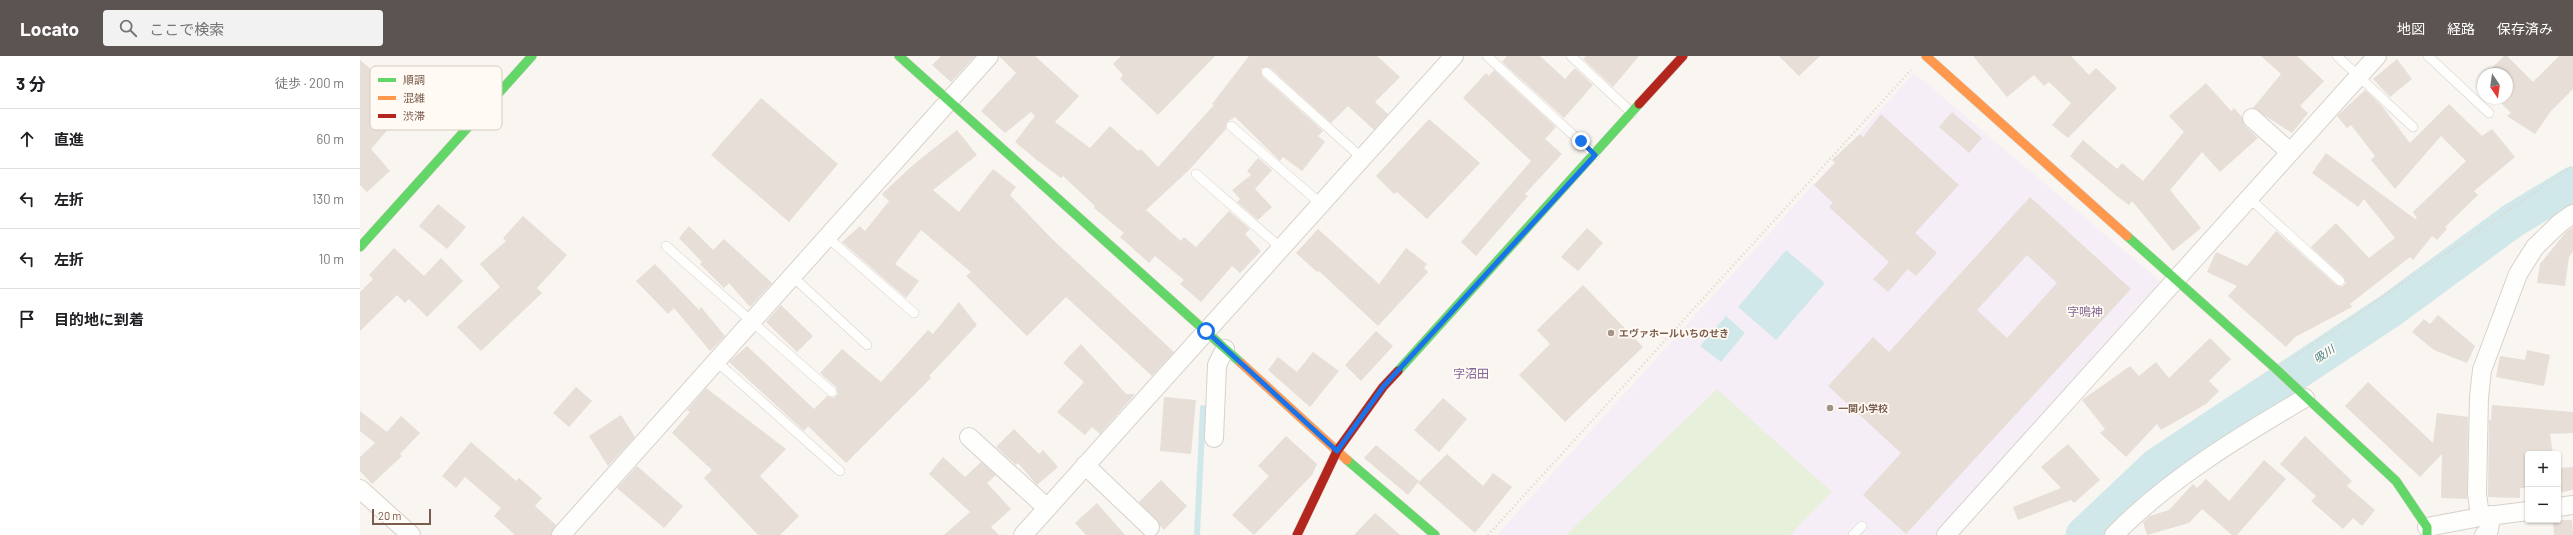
<!DOCTYPE html>
<html lang="ja">
<head>
<meta charset="utf-8">
<style>
  :root { --surface:#fff; --page:#f2f2f2; --text:#202124; --muted:#757577; --line:#e0e0e0; --accent:#5c5450 }
  body { margin:0; font-family:Barlow,"Noto Sans JP",sans-serif; background:var(--page); color:var(--text) }
  .controls { position:absolute; right:12px; bottom:12px; display:grid; overflow:hidden; border-radius:4px; box-shadow:0 1px 3px #0004 }
  .controls button { width:36px; height:36px; display:grid; place-items:center; padding:0; border:0; border-bottom:1px solid var(--line); background:var(--surface); color:var(--text); font:20px sans-serif }
  .compass { position:absolute; left:2117px; top:12px; width:36px; height:36px; border-radius:50%; background:var(--surface); box-shadow:0 1px 3px #0004; rotate:167deg }
  .scale { position:absolute; left:12px; bottom:10px; width:59px; box-sizing:border-box; padding-left:4px; border:2px solid #7a5c4d; border-top:0; font-size:11px; line-height:14px; white-space:nowrap; color:#7a5c4d; -webkit-text-stroke:3px #fffaf3; paint-order:stroke }
  .stop { position:absolute; width:12px; height:12px; margin:-9px; border:3px solid #1a73e8; border-radius:50%; background:#fff }
  .stop.end { background:#1a73e8; border-color:#fff; box-shadow:0 1px 4px #0008 }
  .list { margin:0; padding:0; list-style:none }
  h2 { display:flex; justify-content:space-between; align-items:center; height:52px; margin:0; padding:0 16px; font-size:17px }
  h2 small { font-size:13px; font-weight:400; color:var(--muted) }
  .list li { display:grid; grid-template-columns:26px 1fr auto; gap:12px; align-items:center; box-sizing:border-box; height:60px; padding:0 16px; border-top:1px solid var(--line) }
  .list b { display:block; font-size:15px; white-space:nowrap }
  .list em { font-size:13px; font-style:normal; color:var(--muted) }
  .icon { flex:none; width:22px; height:22px; fill:none; stroke:currentColor; stroke-width:2; stroke-linecap:round; stroke-linejoin:round }
  .map { position:relative; flex:none; width:2213px; height:479px; overflow:hidden }
  header { display:flex; align-items:center; gap:24px; box-sizing:border-box; height:56px; padding:0 20px; background:var(--accent); color:#fff }
  header strong { font-size:19px }
  nav { display:flex; gap:22px; margin-inline-start:auto; font-size:14px }
  .search { width:280px; height:36px; background:var(--page); display:flex; align-items:center; gap:10px; box-sizing:border-box; padding:0 14px; border-radius:4px; color:var(--muted); font-size:15px }
  main { display:flex }
  aside { flex:1; background:var(--surface) }
  .map>svg:first-child { display:block }
  .education { fill:#f6eef6 }
  .green { fill:#e7f0db }
  .water { fill:#d0e8ea }
  .lines { fill:none; stroke-linecap:round; stroke-linejoin:round }
  .stream { stroke:#d0e8ea; stroke-width:6 }
  .river { stroke:#d0e8ea; stroke-width:35 }
  .building { fill:#e6ded7; fill-rule:evenodd }
  .lane-casing { stroke:#d7d1cb; stroke-width:10 }
  .street-casing { stroke:#d7d1cb; stroke-width:20 }
  .fast-casing { stroke:#d9d2cb; stroke-width:10 }
  .slow-casing { stroke:#d9d2cb; stroke-width:10 }
  .jam-casing { stroke:#d9d2cb; stroke-width:10 }
  .path { stroke:#dcd5d0; stroke-width:2.5; stroke-dasharray:1 3; stroke-linecap:butt }
  .lane { stroke:#fefefd; stroke-width:9 }
  .street { stroke:#fefefd; stroke-width:18 }
  .fast { stroke:#63d668; stroke-width:9 }
  .slow { stroke:#ff974d; stroke-width:9 }
  .jam { stroke:#b3261e; stroke-width:9 }
  .route { stroke:#1a73e8; stroke-width:5 }
  .poi-dot { fill:#a69286; stroke:#fffaf3; stroke-width:1.5 }
  .labels { text-anchor:middle; stroke-width:3.5; stroke-linejoin:round; paint-order:stroke }
  .poi-label { font-size:10px; font-weight:bold; fill:#7a5c4d; stroke:#fffaf3; text-anchor:start }
  .water-label { font-size:11px; font-style:italic; fill:#437c86; stroke:#fffaf3 }
  .quarter-label { font-size:12px; fill:#846695; stroke:#fffaf3 }
  .key { fill:#fffaf3; stroke:#d7cbc1; stroke-width:1 }
  .key-label { font-size:11px; fill:#7a5c4d }
</style>
</head>
<body>
<header>
<strong>Locato</strong>
<div class="search"><svg class="icon" aria-label="search" viewBox="0 0 24 24"><circle cx="10" cy="10" r="6"/><path d="M15 15l6 6"/></svg>ここで検索</div>
<nav><a>地図</a><a>経路</a><a>保存済み</a></nav>
</header>
<main>
<aside>
<h2>3 分<small>徒歩 · 200 m</small></h2>
<ul class="list">
<li><svg class="icon" aria-label="ahead" viewBox="0 0 24 24"><path d="M12 20V5M6 11l6-6 6 6"/></svg><div><b>直進</b></div><em>60 m</em></li>
<li><svg class="icon" aria-label="left" viewBox="0 0 24 24"><path d="M17 20v-9H6M10 6l-5 5 5 5"/></svg><div><b>左折</b></div><em>130 m</em></li>
<li><svg class="icon" aria-label="left" viewBox="0 0 24 24"><path d="M17 20v-9H6M10 6l-5 5 5 5"/></svg><div><b>左折</b></div><em>10 m</em></li>
<li><svg class="icon" aria-label="arrive" viewBox="0 0 24 24"><path d="M6 21V4h12l-3 4 3 4H6"/></svg><div><b>目的地に到着</b></div></li>
</ul>
</aside>
<div class="map">
<svg width="2213" height="479" viewBox="0 0 2213 479">
  <rect width="100%" height="100%" fill="#f9f5f0"/>
  <path class="education" d="M 1554,17 L 1800,225 L 1574,479 L 1137,479 Z"/>
  <path class="green" d="M 1357,333 L 1472,436 L 1430,479 L 1206,479 Z"/>
  <path class="water" d="M 1426,194 L 1465,227 L 1416,284 L 1378,251 Z
    M 1366,260 L 1385,277 L 1361,306 L 1340,290 Z"/>
  <g class="lines">
    <path class="stream" d="M 837,479 L 843,352"/>
    <path class="river" d="M 1723,479 L 1797,409 L 2031,254 L 2152,165 L 2213,128"/>
  </g>
  <path class="building" d="M 581,0 L 615,0 L 591,26 L 572,9 Z
    M 639,0 L 675,0 L 719,40 L 695,66 L 730,92 L 750,70 L 778,95 L 781,93 L 798,111 L 854,49 L 852,48 L 889,0 L 1017,0 L 1040,21 L 1015,46 L 1028,58 L 1014,74 L 988,50 L 971,67 L 910,12 L 901,12 L 902,20 L 963,75 L 958,80 L 965,86 L 942,115 L 923,101 L 920,105 L 875,61 L 867,66 L 866,73 L 829,114 L 786,154 L 821,185 L 824,181 L 836,191 L 869,155 L 890,173 L 885,178 L 901,195 L 880,217 L 872,210 L 841,246 L 820,228 L 824,224 L 795,200 L 789,207 L 760,181 L 764,177 L 734,152 L 735,150 L 703,120 L 701,122 L 678,105 L 655,86 L 675,60 L 671,56 L 645,77 L 621,55 L 656,17 Z
    M 761,0 L 855,0 L 798,59 L 760,23 L 763,19 L 753,8 Z
    M 1147,0 L 1180,0 L 1205,23 L 1215,12 L 1233,29 L 1204,62 L 1142,6 Z
    M 1226,0 L 1279,0 L 1253,31 L 1223,3 Z
    M 1419,0 L 1460,0 L 1439,20 Z
    M 1613,0 L 1711,0 L 1729,19 L 1736,12 L 1757,32 L 1708,82 L 1692,69 L 1711,47 L 1689,26 L 1684,30 L 1674,19 L 1647,41 Z
    M 1901,0 L 1937,0 L 1964,25 L 1940,50 L 1948,57 L 1932,77 L 1893,52 L 1921,18 Z
    M 2144,0 L 2147,0 L 2173,26 L 2199,0 L 2213,0 L 2213,33 L 2191,55 L 2175,78 L 2147,60 L 2151,57 L 2136,42 L 2147,42 L 2147,18 L 2126,18 Z
    M 2037,3 L 2052,23 L 2030,41 L 2013,23 Z
    M 0,4 L 51,47 L 11,93 L 30,115 L 7,136 L 0,129 Z
    M 1134,14 L 1196,71 L 1185,83 L 1202,98 L 1165,138 L 1168,140 L 1116,200 L 1101,186 L 1171,105 L 1103,42 L 1126,17 L 1129,20 Z
    M 1846,27 L 1871,55 L 1874,52 L 1882,61 L 1885,70 L 1898,82 L 1860,116 L 1842,96 L 1810,134 L 1841,172 L 1813,195 L 1772,145 L 1769,149 L 1758,141 L 1710,100 L 1723,84 L 1757,113 L 1762,107 L 1783,125 L 1824,76 L 1809,60 Z
    M 2005,34 L 2021,49 L 2050,87 L 2089,48 L 2122,80 L 2132,73 L 2155,101 L 2114,135 L 2118,139 L 2085,171 L 2087,173 L 2077,184 L 2072,180 L 2053,204 L 2050,201 L 1990,248 L 1992,251 L 1935,281 L 1926,291 L 1868,240 L 1877,230 L 1847,216 L 1856,196 L 1887,210 L 1916,175 L 1976,229 L 1982,231 L 1986,227 L 1984,221 L 1951,191 L 1976,167 L 2009,202 L 2035,182 L 2004,143 L 1998,151 L 1952,117 L 1966,97 L 2055,163 L 2057,162 L 2053,156 L 2106,105 L 2081,80 L 2035,133 L 2011,104 L 2015,100 L 1991,69 L 1987,72 L 1977,60 Z
    M 401,42 L 478,108 L 429,166 L 351,99 Z
    M 1592,56 L 1622,82 L 1609,97 L 1579,71 Z
    M 1521,58 L 1599,129 L 1555,177 L 1577,197 L 1556,220 L 1548,213 L 1528,236 L 1513,223 L 1529,206 L 1469,151 L 1473,147 L 1454,129 L 1475,107 L 1472,104 L 1500,78 L 1503,81 Z
    M 1069,63 L 1120,107 L 1067,163 L 1037,136 L 1034,138 L 1016,120 Z
    M 597,74 L 617,99 L 573,134 L 599,156 L 633,113 L 656,131 L 650,139 L 691,182 L 814,296 L 792,320 L 706,241 L 667,280 L 606,220 L 611,216 L 561,174 L 535,208 L 559,225 L 546,242 L 482,186 L 500,170 L 505,175 L 529,145 L 522,138 L 553,109 Z
    M 898,102 L 912,114 L 895,133 L 912,151 L 898,164 L 877,146 L 880,143 L 872,134 L 891,119 L 887,115 Z
    M 1670,141 L 1771,233 L 1546,478 L 1503,439 L 1541,397 L 1468,330 L 1513,281 L 1529,296 ZM 1667,199 L 1697,227 L 1647,282 L 1617,254 Z
    M 78,148 L 106,171 L 87,193 L 59,170 Z
    M 163,160 L 207,199 L 177,232 L 182,237 L 121,295 L 97,271 L 140,231 L 120,208 L 146,185 L 143,182 Z
    M 329,170 L 353,194 L 364,183 L 412,227 L 390,251 L 369,227 L 364,232 L 340,208 L 342,206 L 319,182 Z
    M 2213,171 L 2213,195 L 2209,201 L 2205,230 L 2177,227 L 2180,208 L 2206,176 Z
    M 1227,172 L 1243,187 L 1218,215 L 1201,201 Z
    M 958,173 L 1019,228 L 1046,192 L 1067,208 L 1064,212 L 1068,216 L 1018,270 L 959,215 L 957,216 L 936,197 Z
    M 34,192 L 64,220 L 81,202 L 103,225 L 67,261 L 49,243 L 45,247 L 37,239 L 0,275 L 0,236 L 13,223 L 9,219 Z
    M 295,208 L 339,254 L 341,251 L 365,280 L 350,295 L 314,252 L 308,258 L 276,225 Z
    M 1223,229 L 1283,291 L 1205,366 L 1159,319 L 1190,288 L 1177,274 Z
    M 599,246 L 617,269 L 569,320 L 571,322 L 486,407 L 448,370 L 444,375 L 369,306 L 387,290 L 454,353 L 467,340 L 474,342 L 478,338 L 476,331 L 460,317 L 482,293 L 521,326 L 568,274 L 573,278 Z
    M 421,249 L 453,280 L 437,296 L 406,266 Z
    M 2078,259 L 2115,290 L 2107,307 L 2074,294 L 2052,276 L 2064,263 L 2070,268 Z
    M 1016,275 L 1033,290 L 1001,325 L 985,309 Z
    M 1850,282 L 1871,303 L 1849,325 L 1859,335 L 1846,348 L 1801,374 L 1797,368 L 1766,401 L 1740,377 L 1745,373 L 1722,344 L 1770,310 L 1779,320 L 1796,306 L 1809,322 Z
    M 721,288 L 766,338 L 775,338 L 740,378 L 732,371 L 725,379 L 697,356 L 724,326 L 703,307 Z
    M 2167,294 L 2190,299 L 2184,330 L 2136,321 L 2140,300 L 2165,304 Z
    M 953,296 L 979,315 L 950,351 L 908,314 L 918,301 L 937,316 Z
    M 2008,326 L 2073,387 L 2077,357 L 2108,361 L 2107,443 L 2081,442 L 2082,398 L 2060,421 L 1985,350 Z
    M 216,331 L 232,345 L 209,371 L 193,357 Z
    M 346,332 L 426,393 L 400,420 L 439,460 L 420,479 L 398,479 L 344,422 L 352,414 L 312,377 L 330,356 L 327,354 Z
    M 804,341 L 836,344 L 831,398 L 800,395 Z
    M 1083,342 L 1107,363 L 1079,396 L 1054,374 Z
    M 2132,349 L 2213,356 L 2213,377 L 2190,378 L 2193,398 L 2168,398 L 2168,432 L 2160,432 L 2160,442 L 2128,441 L 2129,364 L 2131,364 Z
    M 0,355 L 27,376 L 41,360 L 60,377 L 40,398 L 42,400 L 12,428 L 0,415 L 0,401 L 15,387 L 0,375 Z
    M 261,359 L 275,381 L 248,410 L 229,380 Z
    M 654,373 L 679,398 L 683,394 L 698,411 L 677,429 L 658,407 L 656,409 L 636,391 Z
    M 926,380 L 957,408 L 952,419 L 894,479 L 872,459 L 909,420 L 898,410 Z
    M 1945,380 L 1992,425 L 1987,430 L 2015,454 L 2002,470 L 1993,462 L 1983,473 L 1951,445 L 1956,440 L 1920,408 Z
    M 111,386 L 156,425 L 159,422 L 182,442 L 175,450 L 196,469 L 191,479 L 155,479 L 134,460 L 141,452 L 105,421 L 96,432 L 82,420 Z
    M 1708,388 L 1740,424 L 1714,447 L 1711,444 L 1658,464 L 1653,451 L 1701,432 L 1681,411 Z
    M 1016,389 L 1059,425 L 1048,439 L 1004,402 Z
    M 1087,398 L 1123,430 L 1133,417 L 1152,431 L 1115,477 L 1058,427 Z
    M 583,401 L 605,421 L 621,406 L 636,419 L 627,427 L 651,453 L 631,471 L 639,479 L 584,479 L 610,456 L 569,418 Z
    M 1904,404 L 1926,423 L 1877,479 L 1872,479 L 1842,453 L 1829,467 L 1787,479 L 1783,466 L 1790,460 L 1809,454 L 1833,428 L 1837,432 L 1846,423 L 1869,445 Z
    M 277,410 L 323,450 L 304,472 L 257,432 Z
    M 2213,411 L 2213,434 L 2198,437 L 2198,412 Z
    M 801,424 L 827,450 L 804,474 L 779,446 Z
    M 737,447 L 765,479 L 726,479 L 715,467 Z
    M 1015,457 L 1040,479 L 994,479 Z
    M 2193,464 L 2212,464 L 2213,479 L 2194,479 Z"/>
  <g class="lines">
    <g class="lane-casing">
      <path id="lane" d="M 1127,0 L 1235,99
        M 1211,0 L 1272,57
        M 1977,0 L 2053,71
        M 2068,0 L 2129,57
        M 906,16 L 1002,102
        M 871,70 L 961,148
        M 836,118 L 921,192
        M 1888,141 L 1980,225
        M 467,181 L 554,257
        M 306,190 L 472,336
        M 432,220 L 507,289
        M 356,305 L 480,415
        M 1493,479 L 1502,470"/>
    </g>
    <g class="street-casing">
      <path id="street" d="M 1892,62 L 1930,96
        M 609,381 L 687,452
        M 854,382 L 857,309 L 865,293
        M 725,409 L 790,471
        M 0,433 L 51,479
        M 2198,451 L 2213,449
        M 2120,461 L 2117,437 L 2119,341 L 2122,314 L 2158,218 L 2175,191 L 2200,167 L 2213,158
        M 2067,471 L 2120,461 L 2168,455
        M 201,479 L 629,0
        M 663,479 L 1094,0
        M 1586,479 L 2017,0
        M 1754,479 C 1809,423 1877,382 1945,342
        M 2124,479 L 2129,474 L 2131,459"/>
    </g>
    <g class="fast-casing">
      <path id="fast" d="M 539,0 L 881,307
        M 1767,180 L 1916,313 L 2036,425 L 2067,471 L 2067,479
        M 0,191 L 172,0
        M 1038,315 L 1279,48
        M 987,404 L 1075,479"/>
    </g>
    <g class="slow-casing">
      <path id="slow" d="M 1566,0 L 1767,180
        M 881,307 L 987,404"/>
    </g>
    <g class="jam-casing">
      <path id="jam" d="M 1279,48 L 1323,0
        M 937,479 L 977,395 L 1023,331 L 1038,315"/>
    </g>
    <path class="path" d="M 1933,302 L 2213,110
      M 1128,479 L 1551,14"/>
    <use href="#lane" class="lane"/>
    <use href="#street" class="street"/>
    <use href="#fast" class="fast"/>
    <use href="#slow" class="slow"/>
    <use href="#jam" class="jam"/>
  </g>
  <g class="lines">
    <path class="route" d="M 846,275 L 977,395 L 1023,331 L 1235,99 L 1221,85"/>
  </g>
  <g class="poi-dot">
    <circle cx="1251" cy="277" r="4"/>
    <circle cx="1470" cy="352" r="4"/>
  </g>
  <g class="labels">
    <g class="poi-label">
      <text x="1259" y="281">エヴァホールいちのせき</text>
      <text x="1478" y="356">一関小学校</text>
    </g>
    <g class="water-label">
      <text transform="translate(1964 298) rotate(-34)" y="4">吸川</text>
    </g>
    <g class="quarter-label">
      <text x="1725" y="260">字鳴神</text>
      <text x="1111" y="322">字沼田</text>
    </g>
  </g>
  <rect x="10" y="10" width="132" height="64" rx="6" class="key"/>
  <rect x="18" y="22" width="18" height="4" fill="#63d668"/>
  <rect x="18" y="40" width="18" height="4" fill="#ff974d"/>
  <rect x="18" y="58" width="18" height="4" fill="#b3261e"/>
  <g class="key-label">
    <text x="43" y="28">順調</text>
    <text x="43" y="46">混雑</text>
    <text x="43" y="64">渋滞</text>
  </g>
</svg>
<div class="controls">
<button>+</button>
<button>−</button>
</div>
<svg class="compass" viewBox="-18 -18 36 36"><path d="M0-13l5 13h-10z" fill="#e53935"/><path d="M0 13l5-13h-10z" fill="#757577"/></svg>
<div class="scale">20 m</div>
<div class="stop" style="left:846px;top:275px"></div>
<div class="stop end" style="left:1221px;top:85px"></div>
</div>
</main>
</body>
</html>
